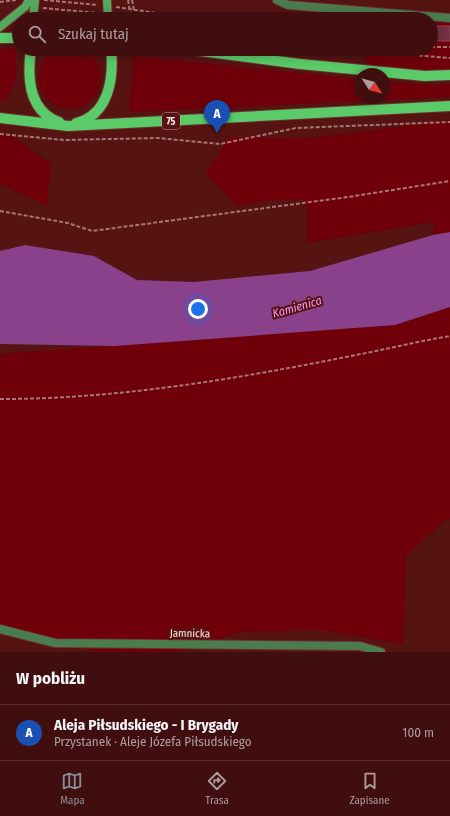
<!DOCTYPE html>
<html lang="pl">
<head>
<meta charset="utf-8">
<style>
  :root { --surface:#400e0e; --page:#4b1c1c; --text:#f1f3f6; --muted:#ae9c9e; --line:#592e2e; --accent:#8c9099 }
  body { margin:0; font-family:"Fira Sans Condensed",sans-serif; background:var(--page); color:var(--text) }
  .compass { position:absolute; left:354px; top:68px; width:36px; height:36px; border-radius:50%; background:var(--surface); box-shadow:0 2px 10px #0003; rotate:126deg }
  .you { position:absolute; left:198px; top:309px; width:14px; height:14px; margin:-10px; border:3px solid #fff; border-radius:50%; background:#1a73e8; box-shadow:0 0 0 6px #1a73e833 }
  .badge { display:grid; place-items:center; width:26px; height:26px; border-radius:50%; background:var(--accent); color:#fff; font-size:13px; font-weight:700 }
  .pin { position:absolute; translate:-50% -33px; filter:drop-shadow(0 1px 2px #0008) }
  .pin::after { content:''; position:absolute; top:21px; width:14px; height:12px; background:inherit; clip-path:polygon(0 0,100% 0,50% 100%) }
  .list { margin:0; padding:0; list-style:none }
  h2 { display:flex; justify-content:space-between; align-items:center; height:52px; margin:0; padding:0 16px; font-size:17px }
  h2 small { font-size:13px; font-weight:400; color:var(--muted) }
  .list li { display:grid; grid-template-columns:26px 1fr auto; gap:12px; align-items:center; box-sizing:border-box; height:56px; padding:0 16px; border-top:1px solid var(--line) }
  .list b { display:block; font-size:15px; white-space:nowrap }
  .list p { margin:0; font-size:13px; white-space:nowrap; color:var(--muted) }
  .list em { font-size:13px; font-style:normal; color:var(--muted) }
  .icon { flex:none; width:22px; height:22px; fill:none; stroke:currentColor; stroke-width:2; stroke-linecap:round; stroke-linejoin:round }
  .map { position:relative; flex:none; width:450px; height:652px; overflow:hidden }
  .search { position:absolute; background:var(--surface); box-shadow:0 2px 10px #0003; left:12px; right:12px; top:12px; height:44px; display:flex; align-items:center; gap:10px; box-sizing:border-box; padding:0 14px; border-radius:22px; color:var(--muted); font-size:15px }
  .sheet { height:108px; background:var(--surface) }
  nav { display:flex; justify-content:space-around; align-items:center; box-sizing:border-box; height:56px; border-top:1px solid var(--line); background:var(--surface); font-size:11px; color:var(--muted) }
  nav a { display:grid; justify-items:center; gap:2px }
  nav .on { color:var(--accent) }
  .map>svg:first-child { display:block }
  .green { fill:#6f000a }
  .water { fill:#89418c }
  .building { fill:#733041; stroke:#8c4556 }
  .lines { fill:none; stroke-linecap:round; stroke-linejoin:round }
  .street-casing { stroke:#6d302f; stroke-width:10 }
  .secondary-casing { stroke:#6d302f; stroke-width:10 }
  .primary-casing { stroke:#6d302f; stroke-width:12 }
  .path { stroke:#a67775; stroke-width:2; stroke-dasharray:4 2; stroke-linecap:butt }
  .street { stroke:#4a7c4e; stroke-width:8 }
  .secondary { stroke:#55a85d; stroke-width:8 }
  .primary { stroke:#5bca68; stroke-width:10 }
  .labels { text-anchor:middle; stroke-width:4; stroke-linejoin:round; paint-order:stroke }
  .shield { fill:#551312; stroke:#cca6a3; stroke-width:1 }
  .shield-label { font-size:10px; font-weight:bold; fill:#ffe5e1 }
  .street-label { font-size:11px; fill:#ffe5e1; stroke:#551312 }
  .water-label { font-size:12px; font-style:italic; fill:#fa99fd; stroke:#551312 }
</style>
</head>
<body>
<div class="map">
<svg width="450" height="652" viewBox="0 0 450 652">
  <rect width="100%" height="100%" fill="#551312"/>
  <path class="green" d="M 371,12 L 450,18 L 450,70 L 365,70 L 367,49 L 431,49 L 431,19 L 371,19 Z
    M39 78a31 31 0 1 1 62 0a31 31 0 1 1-62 0Z
    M 16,48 L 16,82 L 5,101 L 0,102 L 0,49 Z
    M 134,56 L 360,79 L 360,98 L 384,98 L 384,81 L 427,85 L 450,84 L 450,97 L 129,112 Z
    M 450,120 L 450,232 L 433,235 L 434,222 L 307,243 L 307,208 L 303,200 L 275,200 L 237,206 L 206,174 L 229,137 L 304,138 L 369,131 Z
    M 0,134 L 13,137 L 51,164 L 47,206 L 0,184 Z
    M 450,307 L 450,520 L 445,520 L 406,556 L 403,644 L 321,630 L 239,632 L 181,652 L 98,652 L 0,624 L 0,354 L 395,325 Z"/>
  <path class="water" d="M 450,232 L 450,307 L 395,325 L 115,346 L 0,344 L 0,251 L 25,245 L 94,256 L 137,280 L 194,282 L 310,271 L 433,235 Z"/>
  <path class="building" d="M 431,26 L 450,26 L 450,41 L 431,41 Z"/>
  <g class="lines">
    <g class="street-casing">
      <path id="street" d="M 277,0 L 288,5 L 450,18
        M 0,629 L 55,643 L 360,646 L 381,652"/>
    </g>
    <g class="secondary-casing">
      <path id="secondary" d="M 107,0 L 108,19
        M 33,19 L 35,0
        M 0,27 L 25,7 L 29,0"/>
    </g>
    <g class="primary-casing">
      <path id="primary" d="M 0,38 L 19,38
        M 31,49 C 27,77 28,111 59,122
        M 185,49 L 300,64 L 425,76 L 450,75
        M 0,118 L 68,126 L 450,106
        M 76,123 C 109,115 114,78 111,49"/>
    </g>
    <path class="path" d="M 44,0 L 98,5
      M 128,0 L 131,16
      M 132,0 L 134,10
      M 0,2 L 17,0
      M 116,7 L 197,19
      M 43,8 L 98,13
      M 117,15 L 143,19
      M 431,47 L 450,47
      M 341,49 L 450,58
      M 0,134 L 64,140 L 158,138 L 220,144 L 296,128 L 450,122
      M 0,211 L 68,223 L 92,231 L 348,197 L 450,181
      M 0,399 C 121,399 242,378 361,354 C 391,348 420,341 450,336"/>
    <use href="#street" class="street"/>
    <use href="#secondary" class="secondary"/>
    <use href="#primary" class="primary"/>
  </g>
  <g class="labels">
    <rect class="shield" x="162" y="113" width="18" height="16" rx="3"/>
    <g class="shield-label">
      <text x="171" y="125">75</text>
    </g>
    <g class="street-label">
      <text transform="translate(190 633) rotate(1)" y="4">Jamnicka</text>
    </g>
    <g class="water-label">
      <text transform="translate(297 307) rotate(-16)" y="4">Kamienica</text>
    </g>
  </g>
</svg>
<svg class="compass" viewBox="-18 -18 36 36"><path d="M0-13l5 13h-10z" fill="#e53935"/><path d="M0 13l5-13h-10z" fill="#ae9c9e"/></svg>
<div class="you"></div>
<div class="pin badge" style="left:217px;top:133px;background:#1a4fb4">A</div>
<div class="search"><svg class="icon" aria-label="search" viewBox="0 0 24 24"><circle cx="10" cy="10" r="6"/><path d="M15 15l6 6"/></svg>Szukaj tutaj</div>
</div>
<section class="sheet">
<h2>W pobliżu<small></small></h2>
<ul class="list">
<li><span class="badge" style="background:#1a4fb4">A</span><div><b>Aleja Piłsudskiego - I Brygady</b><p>Przystanek · Aleje Józefa Piłsudskiego</p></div><em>100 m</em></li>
</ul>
</section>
<nav>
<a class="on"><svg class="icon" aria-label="map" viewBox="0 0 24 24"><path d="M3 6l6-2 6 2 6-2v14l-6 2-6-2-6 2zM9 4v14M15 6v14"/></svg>Mapa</a>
<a><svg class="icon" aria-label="directions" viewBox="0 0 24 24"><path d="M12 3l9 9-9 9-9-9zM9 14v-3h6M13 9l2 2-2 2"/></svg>Trasa</a>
<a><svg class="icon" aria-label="saved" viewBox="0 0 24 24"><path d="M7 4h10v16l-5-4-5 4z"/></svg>Zapisane</a>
</nav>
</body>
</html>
